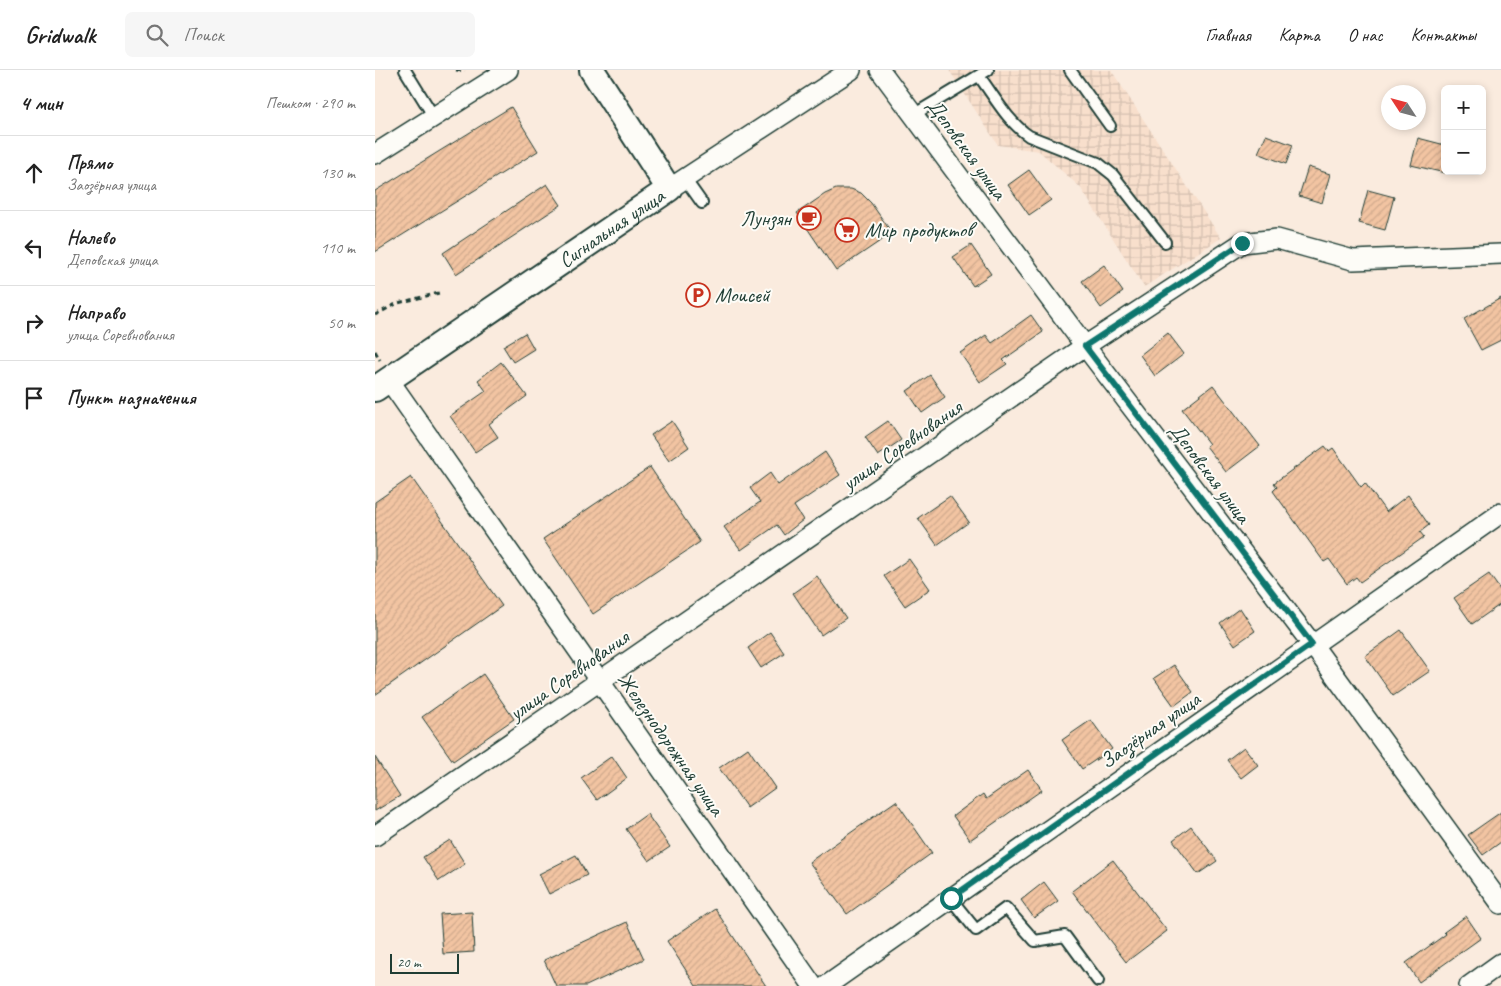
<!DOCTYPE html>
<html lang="ru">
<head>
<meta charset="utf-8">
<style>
  :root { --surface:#fff; --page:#f6f6f6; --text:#222; --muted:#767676; --line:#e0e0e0 }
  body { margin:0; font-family:Caveat,sans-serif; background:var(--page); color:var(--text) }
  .controls { position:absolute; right:15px; top:15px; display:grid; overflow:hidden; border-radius:8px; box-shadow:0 2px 8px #0003 }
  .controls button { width:45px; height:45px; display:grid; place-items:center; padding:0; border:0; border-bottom:1px solid var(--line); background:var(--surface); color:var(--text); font:25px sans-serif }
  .compass { position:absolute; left:1006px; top:15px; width:45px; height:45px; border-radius:50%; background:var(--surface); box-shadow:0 2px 8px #0003; rotate:306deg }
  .scale { position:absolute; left:15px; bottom:12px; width:69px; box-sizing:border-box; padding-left:5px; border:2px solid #1f3d34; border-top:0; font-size:14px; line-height:18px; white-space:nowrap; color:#1f3d34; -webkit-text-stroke:4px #fdfcf7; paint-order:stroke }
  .stop { position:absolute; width:15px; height:15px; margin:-11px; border:4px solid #0f766e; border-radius:50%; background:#fff }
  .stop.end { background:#0f766e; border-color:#fff; box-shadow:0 1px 5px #0008 }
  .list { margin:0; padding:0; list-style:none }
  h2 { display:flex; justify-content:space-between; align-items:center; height:65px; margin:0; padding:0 20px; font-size:21px }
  h2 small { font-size:16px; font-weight:400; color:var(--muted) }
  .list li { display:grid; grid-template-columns:32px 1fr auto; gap:15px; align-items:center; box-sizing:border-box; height:75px; padding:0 20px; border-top:1px solid var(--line) }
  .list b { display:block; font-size:19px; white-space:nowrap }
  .list p { margin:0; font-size:16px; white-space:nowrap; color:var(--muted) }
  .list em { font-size:16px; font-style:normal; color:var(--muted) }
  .icon { flex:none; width:28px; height:28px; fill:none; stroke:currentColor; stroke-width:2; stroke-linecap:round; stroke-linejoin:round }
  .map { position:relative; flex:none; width:1126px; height:916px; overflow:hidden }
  header { display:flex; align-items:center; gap:30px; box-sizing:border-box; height:70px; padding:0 25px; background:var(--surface); border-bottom:1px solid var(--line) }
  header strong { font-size:24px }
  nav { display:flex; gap:28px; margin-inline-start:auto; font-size:18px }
  .search { width:350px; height:45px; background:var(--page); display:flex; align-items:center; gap:12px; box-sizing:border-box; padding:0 18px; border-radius:8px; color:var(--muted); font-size:19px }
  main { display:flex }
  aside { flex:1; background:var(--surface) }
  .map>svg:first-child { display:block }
  .industrial { fill:url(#industrial-grid) }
  .building { fill:url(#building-hatch); stroke:#1f3d34 }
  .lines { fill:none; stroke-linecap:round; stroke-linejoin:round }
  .service-casing { stroke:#1f3d34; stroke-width:14 }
  .minor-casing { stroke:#1f3d34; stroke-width:22 }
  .tertiary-casing { stroke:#1f3d34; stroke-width:28 }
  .path { stroke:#1f3d34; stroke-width:3; stroke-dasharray:5 4; stroke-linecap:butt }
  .service { stroke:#fdfcf7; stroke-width:10 }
  .minor { stroke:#fdfcf7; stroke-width:19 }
  .tertiary { stroke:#fdfcf7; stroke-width:24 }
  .route { stroke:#0f766e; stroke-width:6 }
  .labels { text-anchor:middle; stroke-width:4; stroke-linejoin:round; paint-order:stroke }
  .street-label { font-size:21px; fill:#1f3d34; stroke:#fdfcf7 }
  .poi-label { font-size:21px; fill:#1f3d34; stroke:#fdfcf7; text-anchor:start }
</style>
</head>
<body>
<header>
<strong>Gridwalk</strong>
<div class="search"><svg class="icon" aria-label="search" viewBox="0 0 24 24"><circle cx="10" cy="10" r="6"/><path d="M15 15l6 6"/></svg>Поиск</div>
<nav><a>Главная</a><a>Карта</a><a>О нас</a><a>Контакты</a></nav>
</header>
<main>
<aside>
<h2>4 мин<small>Пешком · 290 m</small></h2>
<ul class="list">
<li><svg class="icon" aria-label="ahead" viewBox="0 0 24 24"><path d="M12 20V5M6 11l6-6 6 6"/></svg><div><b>Прямо</b><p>Заозёрная улица</p></div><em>130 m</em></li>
<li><svg class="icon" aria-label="left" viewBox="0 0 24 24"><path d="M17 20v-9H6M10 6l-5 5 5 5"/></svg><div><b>Налево</b><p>Деповская улица</p></div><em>110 m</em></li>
<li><svg class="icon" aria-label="right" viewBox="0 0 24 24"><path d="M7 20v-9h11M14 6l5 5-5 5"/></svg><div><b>Направо</b><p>улица Соревнования</p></div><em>50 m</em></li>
<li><svg class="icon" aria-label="arrive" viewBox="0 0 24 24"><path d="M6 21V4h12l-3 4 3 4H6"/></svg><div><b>Пункт назначения</b></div></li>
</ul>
</aside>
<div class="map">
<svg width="1126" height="916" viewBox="0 0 1126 916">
  <defs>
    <pattern id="industrial-grid" width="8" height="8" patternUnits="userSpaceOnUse" patternTransform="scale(1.25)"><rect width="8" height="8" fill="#f8dfcc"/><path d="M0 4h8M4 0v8" fill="none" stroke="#d4c0b0"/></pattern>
    <pattern id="building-hatch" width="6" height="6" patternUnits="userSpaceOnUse" patternTransform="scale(1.25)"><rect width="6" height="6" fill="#f2c4a2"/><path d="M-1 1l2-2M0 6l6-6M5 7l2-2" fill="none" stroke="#cfa98c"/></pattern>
  </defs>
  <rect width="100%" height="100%" fill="#faebde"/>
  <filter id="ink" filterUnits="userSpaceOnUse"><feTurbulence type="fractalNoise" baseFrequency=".02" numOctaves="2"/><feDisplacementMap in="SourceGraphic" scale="10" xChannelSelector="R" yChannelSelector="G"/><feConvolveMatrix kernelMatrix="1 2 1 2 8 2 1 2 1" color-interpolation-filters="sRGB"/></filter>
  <g filter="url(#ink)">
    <path class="industrial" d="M 574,0 L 736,0 L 846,168 L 769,217 L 705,117 L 664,81 L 623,75 Z"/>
    <path class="building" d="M 136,37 L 163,81 L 0,182 L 0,121 Z
      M 891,65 L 918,75 L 911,94 L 883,83 Z
      M 1043,68 L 1070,75 L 1070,103 L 1036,95 Z
      M 933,97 L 955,104 L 947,133 L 924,126 Z
      M 654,100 L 676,130 L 654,145 L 633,115 Z
      M 172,114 L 186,135 L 81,204 L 68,183 Z
      M 461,119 L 476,119 L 486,123 L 496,133 L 517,163 L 461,201 L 422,143 L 450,124 Z
      M 993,120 L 1019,127 L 1010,160 L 984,153 Z
      M 596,175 L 616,204 L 598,216 L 578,187 Z
      M 729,195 L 748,222 L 726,238 L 707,211 Z
      M 1126,228 L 1126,270 L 1106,280 L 1089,249 Z
      M 656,245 L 668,262 L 628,290 L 632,294 L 605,312 L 585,283 L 611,265 L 617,273 Z
      M 150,263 L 159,279 L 138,292 L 128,276 Z
      M 793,263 L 809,284 L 780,306 L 765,285 Z
      M 126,292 L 152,326 L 114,354 L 123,367 L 100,382 L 75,346 L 111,321 L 103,310 Z
      M 555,305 L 570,327 L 547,343 L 532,321 Z
      M 838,315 L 885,376 L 851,402 L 831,376 L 834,374 L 807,339 Z
      M 297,351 L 314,377 L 294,391 L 276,365 Z
      M 513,351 L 526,370 L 503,386 L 490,367 Z
      M 950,376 L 954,381 L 958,378 L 986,417 L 990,413 L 1011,442 L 1033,425 L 1054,455 L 1045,462 L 1049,467 L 985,512 L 981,507 L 972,514 L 954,489 L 949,492 L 898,421 L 902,417 L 899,413 Z
      M 450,382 L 465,405 L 419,436 L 428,450 L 409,465 L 402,455 L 366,480 L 349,457 L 385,432 L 375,418 L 395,403 L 403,415 Z
      M 275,397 L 325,472 L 218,544 L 168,469 Z
      M 36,407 L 127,536 L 0,625 L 0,432 Z
      M 575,426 L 594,452 L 562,475 L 543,448 Z
      M 534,489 L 555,519 L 530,536 L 509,506 Z
      M 1114,504 L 1126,521 L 1126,534 L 1097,554 L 1079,528 Z
      M 442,506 L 471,548 L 446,565 L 418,523 Z
      M 865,538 L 880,561 L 860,575 L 845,553 Z
      M 1026,560 L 1055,601 L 1018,626 L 990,586 Z
      M 395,562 L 409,583 L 386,598 L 373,578 Z
      M 799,595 L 818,622 L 799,636 L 779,608 Z
      M 108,604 L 139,649 L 78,691 L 47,647 Z
      M 716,650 L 737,679 L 707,699 L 687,670 Z
      M 869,677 L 883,695 L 866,708 L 852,690 Z
      M 373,678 L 400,718 L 372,738 L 344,698 Z
      M 237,686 L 252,708 L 222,730 L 206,708 Z
      M 0,687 L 25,726 L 0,741 Z
      M 653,700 L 667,720 L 595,770 L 578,746 L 608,724 L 611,729 Z
      M 521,731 L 557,783 L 472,844 L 434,792 Z
      M 1126,742 L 1126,772 L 1108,785 L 1093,765 Z
      M 272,744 L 295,777 L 274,791 L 251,759 Z
      M 816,756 L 842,791 L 823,804 L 798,770 Z
      M 75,770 L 90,794 L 64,811 L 48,787 Z
      M 201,785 L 212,805 L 174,824 L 164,804 Z
      M 738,790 L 792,861 L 751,892 L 697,821 Z
      M 669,812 L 683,831 L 659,848 L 646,830 Z
      M 340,839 L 391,916 L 321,916 L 292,871 Z
      M 97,842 L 99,882 L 68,884 L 65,844 Z
      M 1091,846 L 1106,868 L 1044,912 L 1031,893 L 1071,864 L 1069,862 Z
      M 252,852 L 269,889 L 211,916 L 181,916 L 169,890 Z"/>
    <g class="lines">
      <g class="service-casing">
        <path id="service" d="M 30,0 L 59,47
          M 695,0 L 735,56
          M 604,6 C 619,26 632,51 654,66 L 723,93 L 738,105 L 790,172
          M 538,45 L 613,0
          M 310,109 L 327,133
          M 576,829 L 601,860 L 631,838 L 660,871 L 690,866 L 723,911"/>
      </g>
      <g class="minor-casing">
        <path id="minor" d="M 505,0 L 710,276 L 937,574 L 1126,834
          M 0,84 L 133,0
          M 294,119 L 476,0
          M 14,310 L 438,916
          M 0,766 L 710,276 L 867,173 L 902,169 L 978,190 L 1126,184
          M 451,916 L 1126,443
          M 1094,916 L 1126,893"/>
      </g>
      <g class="tertiary-casing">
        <g id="tertiary">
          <path id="s1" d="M 0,319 L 294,119 L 217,0"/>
        </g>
      </g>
      <path class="path" d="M 81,0 L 90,1
        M 0,245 L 23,233 L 64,223
        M 0,281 L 5,290"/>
      <use href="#service" class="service"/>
      <use href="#minor" class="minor"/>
      <use href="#tertiary" class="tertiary"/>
    </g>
  </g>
  <g class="lines" filter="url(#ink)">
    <path class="route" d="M 576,828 L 937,574 L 710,276 L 867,173"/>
  </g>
  <defs>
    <g id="cafe-ring" transform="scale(1.25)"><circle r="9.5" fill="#fdfcf7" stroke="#c8321e" stroke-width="1.5"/><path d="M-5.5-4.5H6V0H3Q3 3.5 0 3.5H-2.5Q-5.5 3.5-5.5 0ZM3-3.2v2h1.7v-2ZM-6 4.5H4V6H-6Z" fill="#c8321e"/></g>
    <g id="supermarket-ring" transform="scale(1.25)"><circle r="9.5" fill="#fdfcf7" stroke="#c8321e" stroke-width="1.5"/><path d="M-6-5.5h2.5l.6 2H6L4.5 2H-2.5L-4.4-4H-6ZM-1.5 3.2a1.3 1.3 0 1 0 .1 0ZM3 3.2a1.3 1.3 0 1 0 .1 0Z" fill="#c8321e"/></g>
    <g id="parking-ring" transform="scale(1.25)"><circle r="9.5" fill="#fdfcf7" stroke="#c8321e" stroke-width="1.5"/><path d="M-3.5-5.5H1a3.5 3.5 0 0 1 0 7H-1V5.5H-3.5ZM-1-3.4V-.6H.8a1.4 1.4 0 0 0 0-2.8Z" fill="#c8321e"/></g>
  </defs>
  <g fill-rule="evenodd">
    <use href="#cafe-ring" x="434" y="148"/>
    <use href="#supermarket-ring" x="472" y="160"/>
    <use href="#parking-ring" x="323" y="225"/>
  </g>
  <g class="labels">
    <g class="street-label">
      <text transform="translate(592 79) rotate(54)" y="7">Деповская улица</text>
      <text dy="7" stroke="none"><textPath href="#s1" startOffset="286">Сигнальная улица</textPath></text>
      <text transform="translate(527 375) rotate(-35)" y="7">улица Соревнования</text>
      <text transform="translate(835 403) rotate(53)" y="7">Деповская улица</text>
      <text transform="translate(194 605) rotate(-35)" y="7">улица Соревнования</text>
      <text transform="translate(775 660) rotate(-35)" y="7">Заозёрная улица</text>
      <text transform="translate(296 674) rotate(55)" y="7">Железнодорожная улица</text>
    </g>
    <g class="poi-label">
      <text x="416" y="155" text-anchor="end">Лунзян</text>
      <text x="490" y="167">Мир продуктов</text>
      <text x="340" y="232">Моисей</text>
    </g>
  </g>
</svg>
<div class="controls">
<button>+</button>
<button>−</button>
</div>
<svg class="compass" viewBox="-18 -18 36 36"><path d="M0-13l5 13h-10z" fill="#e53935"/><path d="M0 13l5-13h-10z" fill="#767676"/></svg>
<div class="scale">20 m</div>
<div class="stop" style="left:576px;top:828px"></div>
<div class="stop end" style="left:867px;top:173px"></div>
</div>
</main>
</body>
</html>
